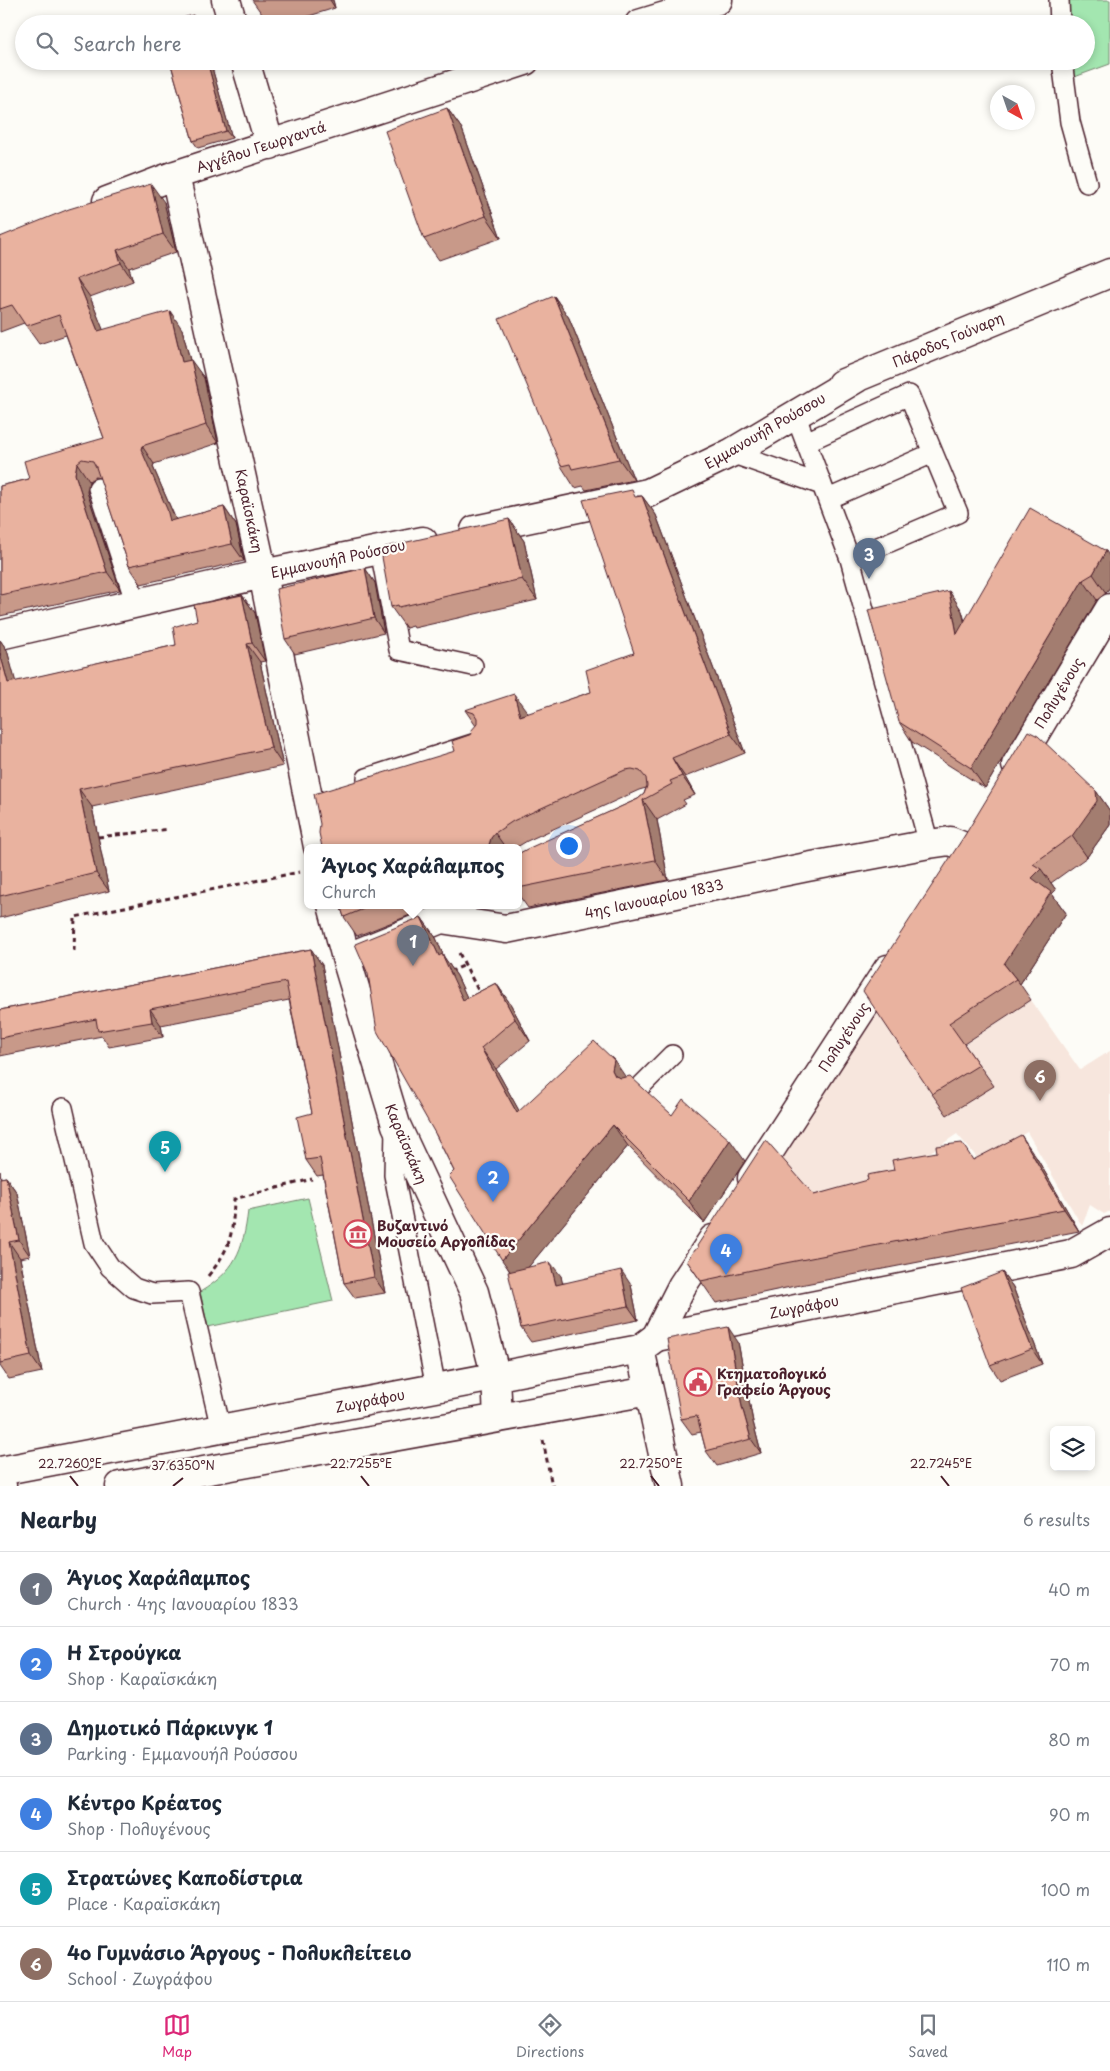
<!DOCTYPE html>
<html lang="en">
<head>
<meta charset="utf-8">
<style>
  :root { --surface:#fff; --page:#f6f6f7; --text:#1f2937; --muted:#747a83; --line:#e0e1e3; --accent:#db2777 }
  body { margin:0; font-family:"Playpen Sans",sans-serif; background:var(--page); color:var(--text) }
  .controls { position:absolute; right:15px; bottom:15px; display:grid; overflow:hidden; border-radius:8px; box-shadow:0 2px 8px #0003 }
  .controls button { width:45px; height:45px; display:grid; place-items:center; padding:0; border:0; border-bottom:1px solid var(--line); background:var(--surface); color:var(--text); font:25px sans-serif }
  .compass { position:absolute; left:990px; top:85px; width:45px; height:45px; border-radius:50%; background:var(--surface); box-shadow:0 2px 8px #0003; rotate:140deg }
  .you { position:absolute; left:568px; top:845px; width:18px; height:18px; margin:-12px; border:4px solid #fff; border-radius:50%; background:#1a73e8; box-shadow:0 0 0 8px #1a73e833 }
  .badge { display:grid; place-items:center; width:32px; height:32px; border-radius:50%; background:var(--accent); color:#fff; font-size:16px; font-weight:700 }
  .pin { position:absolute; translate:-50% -41px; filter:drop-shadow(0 1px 2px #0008) }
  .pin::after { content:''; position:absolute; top:26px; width:18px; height:15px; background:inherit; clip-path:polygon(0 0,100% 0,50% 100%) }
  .popup { position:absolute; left:304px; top:844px; width:218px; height:65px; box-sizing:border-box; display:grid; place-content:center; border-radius:8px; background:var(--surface); filter:drop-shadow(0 1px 4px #0005); font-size:16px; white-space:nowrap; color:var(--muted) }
  .popup b { font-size:19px; color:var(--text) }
  .popup::after { content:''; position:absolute; left:50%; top:100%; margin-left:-10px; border:10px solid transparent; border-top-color:var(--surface) }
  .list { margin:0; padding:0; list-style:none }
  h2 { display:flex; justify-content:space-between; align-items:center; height:65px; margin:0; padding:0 20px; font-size:21px }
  h2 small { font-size:16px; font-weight:400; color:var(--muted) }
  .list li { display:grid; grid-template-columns:32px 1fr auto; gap:15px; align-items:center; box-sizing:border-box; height:75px; padding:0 20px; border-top:1px solid var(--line) }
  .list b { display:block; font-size:19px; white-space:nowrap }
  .list p { margin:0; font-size:16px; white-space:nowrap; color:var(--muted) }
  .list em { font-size:16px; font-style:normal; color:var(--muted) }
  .icon { flex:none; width:28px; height:28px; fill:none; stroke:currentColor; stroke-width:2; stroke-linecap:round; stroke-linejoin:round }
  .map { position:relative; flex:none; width:1110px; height:1486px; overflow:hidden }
  .search { position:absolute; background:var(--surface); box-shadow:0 2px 8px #0003; left:15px; right:15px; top:15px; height:55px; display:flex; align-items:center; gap:12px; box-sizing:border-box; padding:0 18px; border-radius:28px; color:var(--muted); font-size:19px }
  .sheet { height:515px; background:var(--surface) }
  nav { display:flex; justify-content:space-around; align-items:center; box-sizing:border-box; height:70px; border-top:1px solid var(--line); background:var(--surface); font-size:14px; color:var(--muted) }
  nav a { display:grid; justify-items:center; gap:2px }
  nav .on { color:var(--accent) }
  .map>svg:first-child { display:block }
  .built { fill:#f7e6dd }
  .green { fill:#a3e6b0; stroke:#76826e }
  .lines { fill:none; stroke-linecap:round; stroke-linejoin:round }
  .service-casing { stroke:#4a1f2b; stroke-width:22 }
  .pedestrian-casing { stroke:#4a1f2b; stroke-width:31 }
  .minor-casing { stroke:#4a1f2b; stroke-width:31 }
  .tertiary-casing { stroke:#4a1f2b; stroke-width:31 }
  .secondary-casing { stroke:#4a1f2b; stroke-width:31 }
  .path { stroke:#4a1f2b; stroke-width:3; stroke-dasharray:5 4; stroke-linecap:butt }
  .service { stroke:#fdfcf7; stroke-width:19 }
  .pedestrian { stroke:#fdfcf7; stroke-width:28 }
  .minor { stroke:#fdfcf7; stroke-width:28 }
  .tertiary { stroke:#fdfcf7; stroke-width:28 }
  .secondary { stroke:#fdfcf7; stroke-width:28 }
  .wall { fill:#c89989; stroke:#4a1f2b }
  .shaded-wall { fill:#a37d6f; stroke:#4a1f2b }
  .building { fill:#e9b29f; stroke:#4a1f2b }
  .ticks { fill:none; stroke:#4a1f2b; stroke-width:2 }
  .labels { text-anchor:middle; stroke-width:4.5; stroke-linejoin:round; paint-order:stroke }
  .street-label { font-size:14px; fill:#4a1f2b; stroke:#fdfcf7 }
  .poi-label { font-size:14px; font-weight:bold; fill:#4a1f2b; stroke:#fdfcf7; text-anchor:start }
  .ticks-label { font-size:12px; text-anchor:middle; fill:#4a1f2b; stroke:#fdfcf7; stroke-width:4.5; stroke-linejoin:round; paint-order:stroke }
</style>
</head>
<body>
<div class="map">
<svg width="1110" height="1486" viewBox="0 0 1110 1486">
  <rect width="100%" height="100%" fill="#fdfcf7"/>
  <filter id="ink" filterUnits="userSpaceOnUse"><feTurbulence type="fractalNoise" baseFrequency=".02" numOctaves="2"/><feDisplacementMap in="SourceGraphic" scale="10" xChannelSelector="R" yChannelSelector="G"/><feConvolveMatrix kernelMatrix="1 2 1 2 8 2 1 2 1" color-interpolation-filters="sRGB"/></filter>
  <g filter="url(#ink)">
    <path class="built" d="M 1031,1000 L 1080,1070 L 1110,1051 L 1110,1211 L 1104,1214 L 1090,1205 L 1082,1226 L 1027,1132 L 979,1160 L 957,1134 L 831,1219 L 780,1160 L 878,1013 L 964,1045 Z"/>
    <path class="green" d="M 1064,0 L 1110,0 L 1110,64 L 1069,79 L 1068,61 L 1086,61 L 1086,24 L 1065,24 Z
      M 308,1198 L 333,1301 L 208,1327 L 200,1292 C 235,1271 243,1251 248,1211 Z"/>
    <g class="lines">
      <g class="service-casing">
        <path id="service" d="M 1059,0 L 1060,24
          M 1062,61 L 1070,122 L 1087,183
          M 795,414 L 822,485
          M 806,442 L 909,395 L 958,513 L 850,559
          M 731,453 L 822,485 L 850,559 L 929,844
          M 98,488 L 136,604
          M 828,499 L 933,453
          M 380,550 L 399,650 L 473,666
          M 367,778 L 479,742
          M 638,1089 L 672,1055
          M 63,1108 L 94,1243 L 110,1267 L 134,1288 L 152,1294 L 189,1292 L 221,1429
          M 395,1128 L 394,1175 L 436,1388"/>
      </g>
      <g class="pedestrian-casing">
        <path id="pedestrian" d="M 441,919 L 462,905"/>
      </g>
      <g class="minor-casing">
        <path id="minor" d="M 226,0 L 233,24
          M 639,24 L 718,0
          M 245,61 L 270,145
          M 175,175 L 263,574 L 318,847
          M 107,201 L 175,175 L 525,61
          M 841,384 L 1110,273
          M 475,530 L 648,493 L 731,453 L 857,378
          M 0,635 L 263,574 L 423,541
          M 332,905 L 346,958 L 396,1125 L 474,1292 L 496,1377 L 498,1418
          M 346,958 L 441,919 L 506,929 L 807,867 L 929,844 L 950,841 L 967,848
          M 656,1337 L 1071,1254 L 1110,1232
          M 640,1349 L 670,1486
          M 120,1486 L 649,1391"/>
      </g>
      <g class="tertiary-casing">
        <path id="tertiary" d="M 1016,765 L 1110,608
          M 752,1178 L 888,969
          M 0,1471 L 640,1349 L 656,1337 L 682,1286 L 713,1239"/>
      </g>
      <g class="secondary-casing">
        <path id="secondary" d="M 0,1480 L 2,1486"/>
      </g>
      <path class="path" d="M 98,837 L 169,829
        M 74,951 L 75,917 L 300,872
        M 459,953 L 480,994
        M 450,972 L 465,965
        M 208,1276 C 231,1248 233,1234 234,1199 L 312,1179
        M 543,1440 L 552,1486"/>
      <use href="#service" class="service"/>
      <use href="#pedestrian" class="pedestrian"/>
      <use href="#minor" class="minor"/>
      <use href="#tertiary" class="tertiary"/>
      <use href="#secondary" class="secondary"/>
    </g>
    <path class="wall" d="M 252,0 L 333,0 L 335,8 L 283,24 L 269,24 Z
      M 170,61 L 210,61 L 232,138 L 198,148 L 193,141 Z
      M 447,108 L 462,129 L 501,238 L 439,260 L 424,239 Z
      M 164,202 L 176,252 L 129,268 L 133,281 L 90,297 L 103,330 L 182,329 L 190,360 L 204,378 L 218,443 L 154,464 L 153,467 L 176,520 L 224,507 L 236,525 L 244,561 L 141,584 L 129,566 L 100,478 L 95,477 L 89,481 L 87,492 L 120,590 L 0,616 L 0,486 L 29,479 L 104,438 L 66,335 L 39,344 L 24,323 L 0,332 L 0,237 Z
      M 554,296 L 569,318 L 634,480 L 586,490 L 583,486 L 575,488 L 561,466 Z
      M 637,496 L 642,496 L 656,515 L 745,753 L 685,777 L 695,795 L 683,800 L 686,804 L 657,820 L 668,880 L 528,908 L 518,894 L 518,854 L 638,799 L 644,794 L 646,788 L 639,790 L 527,841 L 517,847 L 322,847 L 455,751 L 472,734 L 476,726 L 465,710 L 528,714 L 591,692 L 634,653 Z
      M 509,519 L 524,541 L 537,600 L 414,628 L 413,626 L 406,628 L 391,607 Z
      M 1110,557 L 1110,587 L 1106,593 L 1097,600 L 985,788 L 912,742 L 899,722 L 949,591 L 962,611 L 965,621 Z
      M 365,568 L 375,583 L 384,633 L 295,654 L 285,639 Z
      M 242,595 L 255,613 L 265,661 L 260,662 L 283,766 L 92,807 L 109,891 L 0,918 L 0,640 L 7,650 L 15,682 L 176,645 L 197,620 Z
      M 1096,791 L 1110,811 L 1110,825 L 1087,857 L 1051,883 L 1056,890 L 1052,894 L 1066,913 L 1020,984 L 1031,1000 L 964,1044 L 994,1086 L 947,1115 L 932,1094 L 965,835 Z
      M 340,905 L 420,905 L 423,910 L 357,936 L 344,917 Z
      M 421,917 L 436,938 L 444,957 L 457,976 L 467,998 L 496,983 L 511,1005 L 530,1041 L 496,1069 L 519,1111 L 626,1077 L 672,1115 L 745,1161 L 704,1223 L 628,1146 L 528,1267 L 561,1276 L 562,1283 L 631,1285 L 638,1320 L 531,1342 L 521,1328 L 510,1272 L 454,1171 L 436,1135 Z
      M 311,949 L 322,965 L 385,1293 L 355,1298 L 344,1283 L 323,1175 L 317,1176 L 306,1160 L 312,1113 L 289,1000 L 161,1025 L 163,1037 L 109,1047 L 102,1036 L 0,1056 L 0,1010 Z
      M 1036,1157 L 1079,1231 L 795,1286 L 716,1303 L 687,1261 L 814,1195 L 973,1160 Z
      M 0,1171 L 1,1178 L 6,1177 L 17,1193 L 30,1256 L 20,1258 L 42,1372 L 9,1379 L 0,1366 Z
      M 1002,1272 L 1013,1287 L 1042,1364 L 1000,1380 L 990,1365 Z
      M 738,1342 L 753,1422 L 761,1453 L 717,1466 L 706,1451 L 701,1432 L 692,1434 L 681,1419 Z"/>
    <path class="shaded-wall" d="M 330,0 L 333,0 L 335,8 Z
      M 193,15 L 199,22 L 199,24 L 196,24 Z
      M 207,61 L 210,61 L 232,138 L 226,131 Z
      M 447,108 L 462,129 L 501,238 L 486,216 Z
      M 151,184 L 164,202 L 176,252 L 163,234 Z
      M 117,250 L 129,268 L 133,281 L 121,263 Z
      M 77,279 L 90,297 L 111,349 L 98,331 Z
      M 554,296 L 569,318 L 634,480 L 619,459 Z
      M 170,311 L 182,329 L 195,380 L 182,362 Z
      M 191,360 L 204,378 L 218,443 L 206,425 Z
      M 142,446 L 154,464 L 153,467 L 179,527 L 170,521 L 141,449 Z
      M 77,463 L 89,481 L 87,492 L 120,590 L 107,572 L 75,474 Z
      M 642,496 L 656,515 L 745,753 L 731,734 Z
      M 224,507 L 236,525 L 244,561 L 232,544 Z
      M 509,519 L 524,541 L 537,600 L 522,579 Z
      M 1106,551 L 1110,557 L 1110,587 L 1106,593 L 1093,574 Z
      M 365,568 L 375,583 L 384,633 L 374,618 Z
      M 1083,580 L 1097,600 L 985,788 L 971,768 Z
      M 949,591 L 962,611 L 971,653 L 957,634 Z
      M 242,595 L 255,613 L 265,661 L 252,643 Z
      M 0,640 L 7,650 L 21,701 L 8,683 L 0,653 Z
      M 247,644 L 260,662 L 283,766 L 271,748 Z
      M 514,694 L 528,713 L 520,716 Z
      M 672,758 L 685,777 L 695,795 L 682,776 Z
      M 79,789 L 92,807 L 109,891 L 96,873 Z
      M 1096,791 L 1110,811 L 1110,825 L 1087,857 L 1072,836 Z
      M 643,800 L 657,820 L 668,880 L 655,860 Z
      M 495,833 L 505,847 L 490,847 L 489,845 L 491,838 Z
      M 1041,869 L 1056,890 L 1052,894 L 1066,913 L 1020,984 L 1004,964 L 1032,878 Z
      M 421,917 L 436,938 L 444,957 L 457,976 L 478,1021 L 463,1000 L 439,956 Z
      M 311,949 L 322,965 L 385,1293 L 374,1277 Z
      M 496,983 L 511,1005 L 530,1041 L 515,1019 Z
      M 150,1009 L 161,1025 L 163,1037 L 152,1022 Z
      M 481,1048 L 496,1069 L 532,1134 L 517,1113 Z
      M 614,1060 L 629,1082 L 615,1076 L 612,1070 Z
      M 613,1125 L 628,1146 L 517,1281 L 502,1260 Z
      M 1021,1135 L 1036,1157 L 1079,1231 L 1064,1209 Z
      M 730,1140 L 745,1161 L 704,1223 L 689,1201 Z
      M 6,1177 L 17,1193 L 30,1256 L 19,1240 Z
      M 9,1242 L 20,1258 L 42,1372 L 31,1356 Z
      M 550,1262 L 561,1276 L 566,1299 L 556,1285 Z
      M 621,1270 L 631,1285 L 638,1320 L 628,1306 Z
      M 1002,1272 L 1013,1287 L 1042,1364 L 1032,1349 Z
      M 728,1327 L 738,1342 L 753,1422 L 761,1453 L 751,1439 L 742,1407 Z"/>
    <path class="building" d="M 193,15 L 196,24 L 161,24 Z
      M 170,61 L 207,61 L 226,131 L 193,141 Z
      M 447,108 L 486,216 L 424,239 L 385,131 Z
      M 151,184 L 163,234 L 117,250 L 121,263 L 77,279 L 98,331 L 170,311 L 182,362 L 191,360 L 206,425 L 142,446 L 141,449 L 167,509 L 170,521 L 224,507 L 232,544 L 129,566 L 96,467 L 93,461 L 82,459 L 77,463 L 75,474 L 107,572 L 0,595 L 0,486 L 29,479 L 24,461 L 104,438 L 59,315 L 26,326 L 12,305 L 0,309 L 0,237 L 69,209 Z
      M 554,296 L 619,459 L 572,469 L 570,464 L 561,466 L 499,319 Z
      M 632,490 L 635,497 L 642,496 L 731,734 L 672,758 L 682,776 L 670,781 L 672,784 L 643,800 L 655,860 L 518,888 L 518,854 L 527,849 L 638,799 L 644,794 L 647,786 L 646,778 L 640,771 L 632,769 L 625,770 L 513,821 L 495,833 L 491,838 L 489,845 L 483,847 L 322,847 L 319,833 L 320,824 L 314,794 L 455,751 L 452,741 L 472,734 L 471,731 L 477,724 L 477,718 L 474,713 L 465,710 L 514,694 L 520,716 L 591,692 L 586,670 L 634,653 L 583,500 Z
      M 1030,508 L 1106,551 L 1093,574 L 1083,580 L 971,768 L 899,722 L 868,610 L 949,591 L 957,634 Z
      M 509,519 L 522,579 L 399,607 L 398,605 L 391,607 L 382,557 L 387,555 L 385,547 Z
      M 365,568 L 374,618 L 285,639 L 276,589 Z
      M 242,595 L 252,643 L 247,644 L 271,748 L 79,789 L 96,873 L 0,896 L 0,653 L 8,683 L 176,645 L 173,627 L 197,620 L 194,605 Z
      M 1028,731 L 1038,736 L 1096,791 L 1097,801 L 1072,836 L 1033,864 L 1041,869 L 1032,878 L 1051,892 L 1004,964 L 1016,979 L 949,1023 L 979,1065 L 932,1094 L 863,991 L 965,835 Z
      M 340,905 L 373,905 L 344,917 Z
      M 421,917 L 439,956 L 442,954 L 463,1000 L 496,983 L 515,1019 L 481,1048 L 517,1113 L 594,1041 L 614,1060 L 612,1070 L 615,1076 L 621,1078 L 630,1076 L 672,1115 L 683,1099 L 730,1140 L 689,1201 L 613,1125 L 502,1260 L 449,1176 L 454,1171 L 436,1135 L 377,1031 L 368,974 L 355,944 Z
      M 311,949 L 374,1277 L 344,1283 L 320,1158 L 306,1160 L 297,1117 L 312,1113 L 286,982 L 150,1009 L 152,1022 L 98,1031 L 96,1019 L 0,1038 L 0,1010 Z
      M 1021,1135 L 1064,1209 L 780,1264 L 701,1281 L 687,1261 L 694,1250 L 698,1248 L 697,1246 L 766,1140 L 814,1195 L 868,1180 L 867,1175 L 894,1170 L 892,1160 L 937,1152 L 936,1146 L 962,1143 L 973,1160 Z
      M 6,1177 L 19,1240 L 9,1242 L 31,1356 L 0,1363 L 0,1178 Z
      M 550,1262 L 556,1285 L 621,1270 L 628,1306 L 521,1328 L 508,1272 Z
      M 1002,1272 L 1032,1349 L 990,1365 L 961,1288 Z
      M 728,1327 L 742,1407 L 751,1439 L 706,1451 L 697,1416 L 681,1419 L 667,1339 Z"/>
  </g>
  <path class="ticks" d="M 70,1476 L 78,1486M 361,1476 L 369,1486M 651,1476 L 659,1486M 941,1476 L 949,1486M 173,1486 L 183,1478"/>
  <defs>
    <g id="museum-ring" transform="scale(1.4375)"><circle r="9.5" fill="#fdfcf7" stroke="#d1495b" stroke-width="1.5"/><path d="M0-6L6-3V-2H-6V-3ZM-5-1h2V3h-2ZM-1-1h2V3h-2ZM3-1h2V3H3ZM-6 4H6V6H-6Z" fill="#d1495b"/></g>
    <g id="civic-ring" transform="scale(1.4375)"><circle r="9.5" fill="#fdfcf7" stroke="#d1495b" stroke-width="1.5"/><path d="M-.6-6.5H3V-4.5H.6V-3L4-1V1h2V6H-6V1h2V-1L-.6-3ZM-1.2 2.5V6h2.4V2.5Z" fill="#d1495b"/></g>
  </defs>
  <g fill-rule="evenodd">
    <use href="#museum-ring" x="358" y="1234"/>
    <use href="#civic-ring" x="698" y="1382"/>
  </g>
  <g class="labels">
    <g class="street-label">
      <text transform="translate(261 147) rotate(-18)" y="5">Αγγέλου Γεωργαντά</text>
      <text transform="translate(948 340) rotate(-23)" y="5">Πάροδος Γούναρη</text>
      <text transform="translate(765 431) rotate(-30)" y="5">Εμμανουήλ Ρούσσου</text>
      <text transform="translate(249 511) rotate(78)" y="5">Καραϊσκάκη</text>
      <text transform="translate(338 559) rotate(-12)" y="5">Εμμανουήλ Ρούσσου</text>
      <text transform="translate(1059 693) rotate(-59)" y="5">Πολυγένους</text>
      <text transform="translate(654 899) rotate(-12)" y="5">4ης Ιανουαρίου 1833</text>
      <text transform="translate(844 1037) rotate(-57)" y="5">Πολυγένους</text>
      <text transform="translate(406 1144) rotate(67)" y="5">Καραϊσκάκη</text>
      <text transform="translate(804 1307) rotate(-11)" y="5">Ζωγράφου</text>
      <text transform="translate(370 1401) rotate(-11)" y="5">Ζωγράφου</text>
    </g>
    <g class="poi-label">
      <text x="377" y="1231">Βυζαντινό<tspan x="377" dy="16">Μουσείο Αργολίδας</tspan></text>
      <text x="717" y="1379">Κτηματολογικό<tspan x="717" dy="16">Γραφείο Άργους</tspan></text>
    </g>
  </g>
  <g class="ticks-label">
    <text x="70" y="1468">22.7260°E</text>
    <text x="361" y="1468">22.7255°E</text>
    <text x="651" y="1468">22.7250°E</text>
    <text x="941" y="1468">22.7245°E</text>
    <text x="183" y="1470">37.6350°N</text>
  </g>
</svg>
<div class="controls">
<button><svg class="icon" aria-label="layers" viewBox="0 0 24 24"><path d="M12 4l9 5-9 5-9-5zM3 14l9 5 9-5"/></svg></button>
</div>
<svg class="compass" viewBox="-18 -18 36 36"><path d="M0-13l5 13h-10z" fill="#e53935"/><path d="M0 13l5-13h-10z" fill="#747a83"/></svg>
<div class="you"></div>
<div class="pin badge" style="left:413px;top:966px;background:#6b7280">1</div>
<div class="popup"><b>Άγιος Χαράλαμπος</b>Church</div>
<div class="pin badge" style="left:493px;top:1202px;background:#3f7fe0">2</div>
<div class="pin badge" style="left:869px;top:579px;background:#5c6f8a">3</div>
<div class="pin badge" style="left:726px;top:1275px;background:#3f7fe0">4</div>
<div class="pin badge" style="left:165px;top:1172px;background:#0f9aa8">5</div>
<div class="pin badge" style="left:1040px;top:1101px;background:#8d6e63">6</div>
<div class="search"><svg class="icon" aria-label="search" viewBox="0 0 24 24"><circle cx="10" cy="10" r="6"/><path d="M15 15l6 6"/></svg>Search here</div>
</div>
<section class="sheet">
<h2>Nearby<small>6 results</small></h2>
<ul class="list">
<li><span class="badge" style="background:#6b7280">1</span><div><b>Άγιος Χαράλαμπος</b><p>Church · 4ης Ιανουαρίου 1833</p></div><em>40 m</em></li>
<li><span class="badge" style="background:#3f7fe0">2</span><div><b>Η Στρούγκα</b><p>Shop · Καραϊσκάκη</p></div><em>70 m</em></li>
<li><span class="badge" style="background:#5c6f8a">3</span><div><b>Δημοτικό Πάρκινγκ 1</b><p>Parking · Εμμανουήλ Ρούσσου</p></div><em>80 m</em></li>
<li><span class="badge" style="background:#3f7fe0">4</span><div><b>Κέντρο Κρέατος</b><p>Shop · Πολυγένους</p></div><em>90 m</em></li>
<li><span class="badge" style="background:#0f9aa8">5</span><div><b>Στρατώνες Καποδίστρια</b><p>Place · Καραϊσκάκη</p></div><em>100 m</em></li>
<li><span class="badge" style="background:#8d6e63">6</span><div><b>4ο Γυμνάσιο Άργους - Πολυκλείτειο</b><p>School · Ζωγράφου</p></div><em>110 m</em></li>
</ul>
</section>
<nav>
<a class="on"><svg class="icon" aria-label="map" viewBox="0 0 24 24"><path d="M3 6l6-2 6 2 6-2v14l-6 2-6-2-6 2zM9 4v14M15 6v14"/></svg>Map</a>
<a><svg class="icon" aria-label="directions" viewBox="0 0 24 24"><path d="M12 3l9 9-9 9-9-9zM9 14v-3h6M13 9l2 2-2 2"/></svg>Directions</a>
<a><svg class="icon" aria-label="saved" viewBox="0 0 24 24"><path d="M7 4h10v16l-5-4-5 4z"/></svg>Saved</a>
</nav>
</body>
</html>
